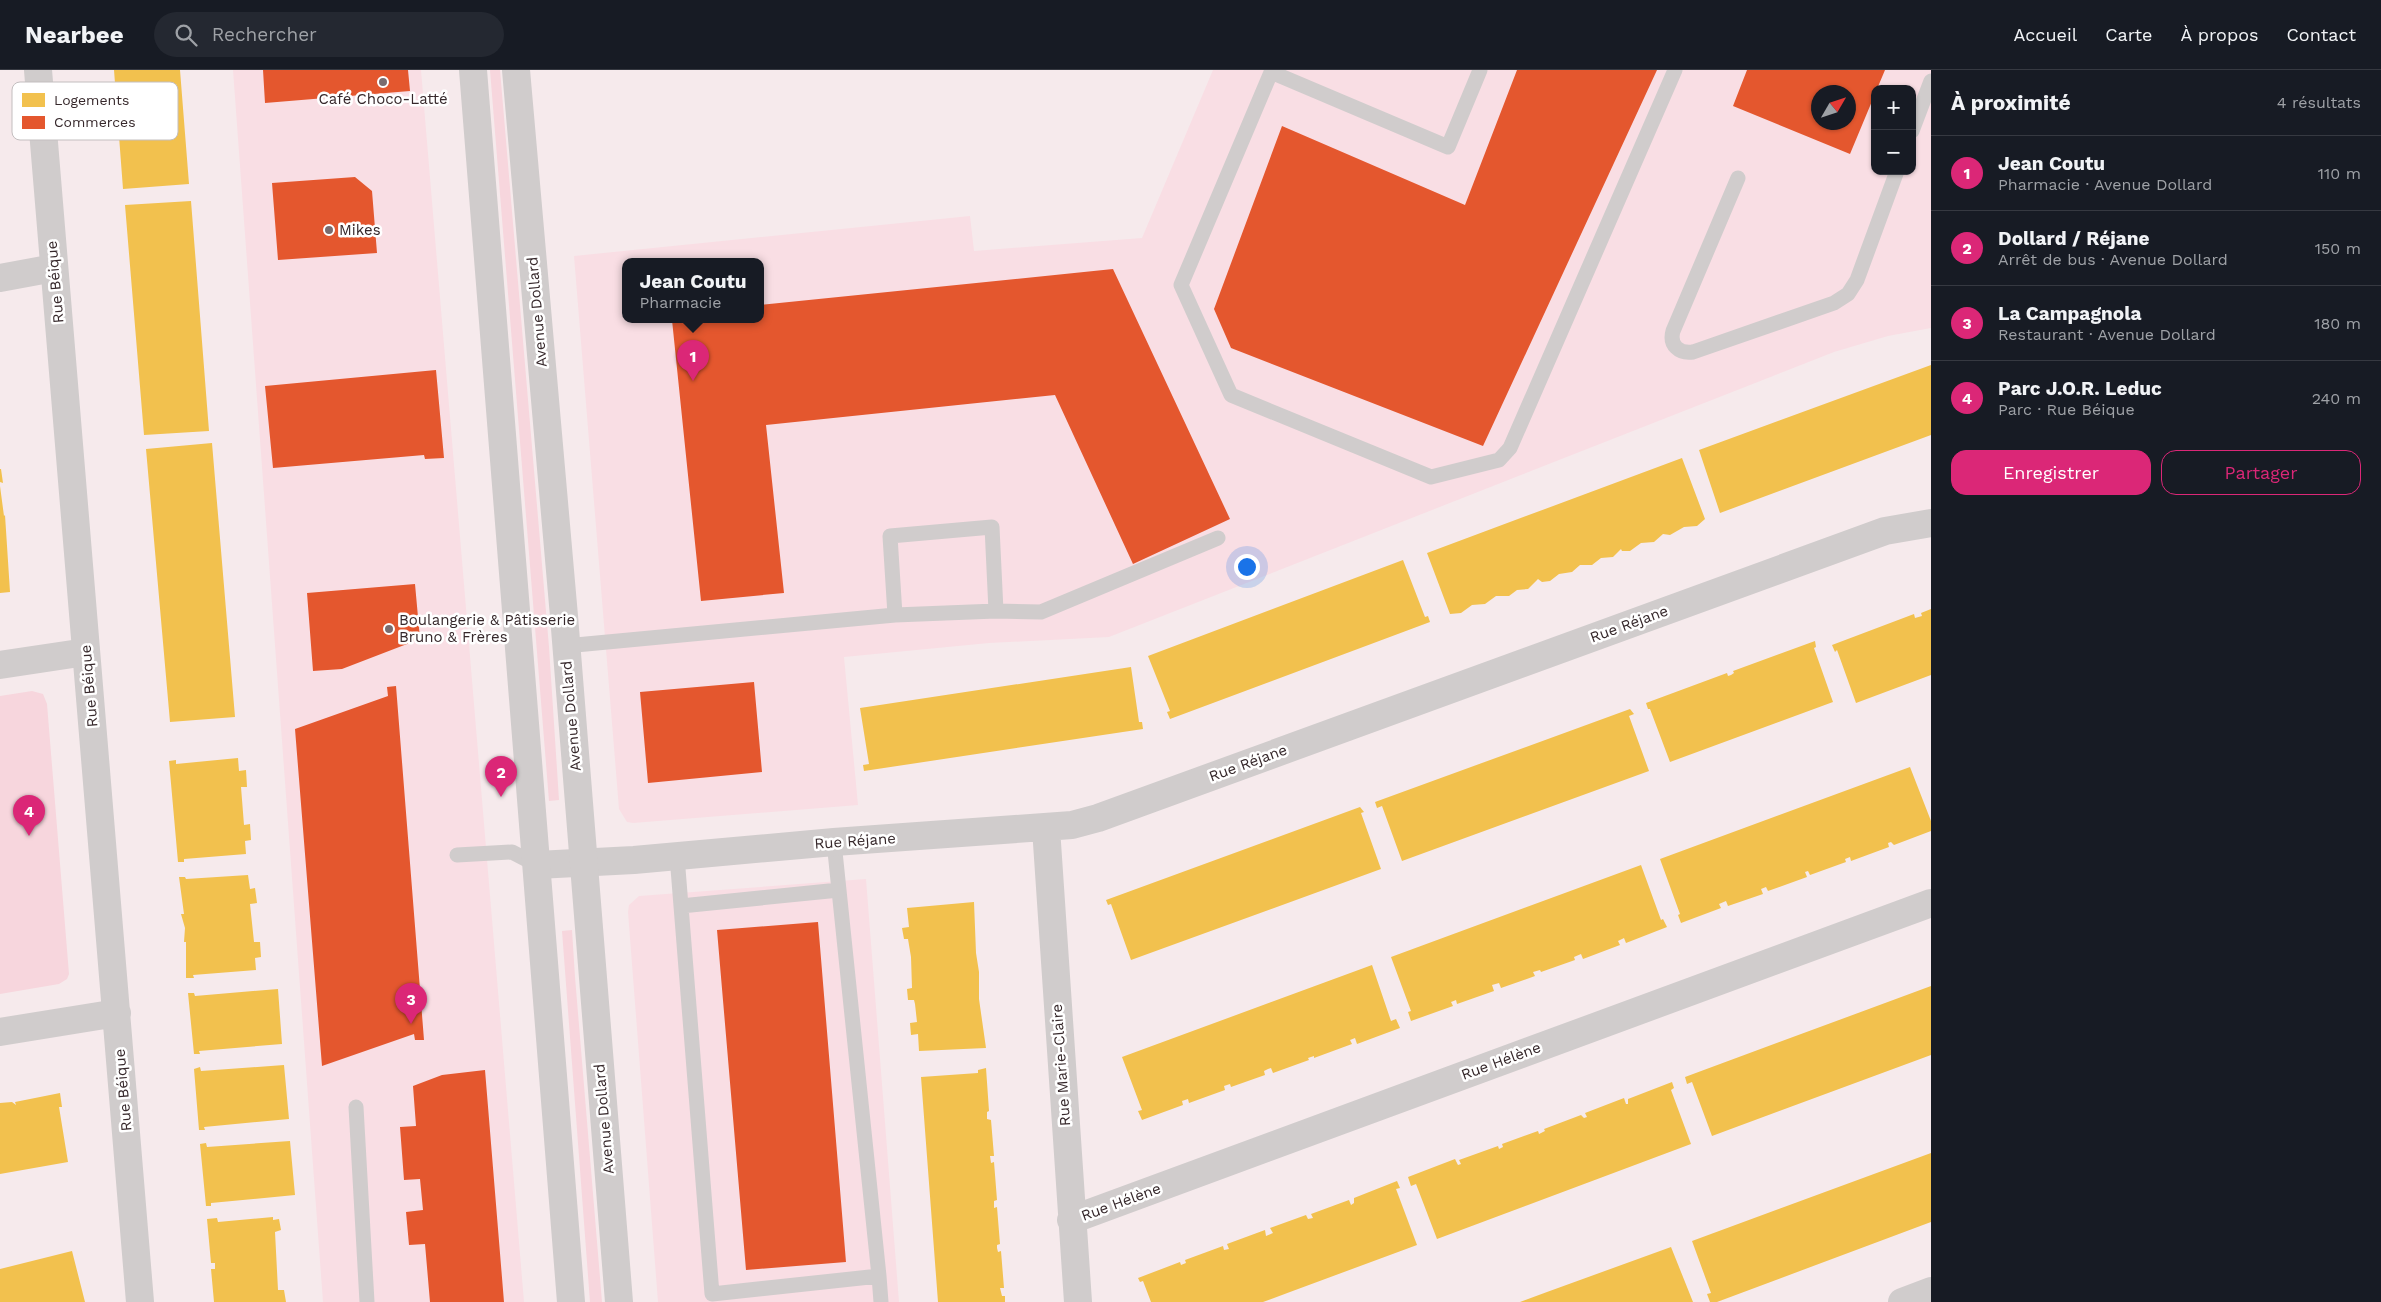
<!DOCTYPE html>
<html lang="fr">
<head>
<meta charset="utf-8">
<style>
  :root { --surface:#171b24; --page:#242831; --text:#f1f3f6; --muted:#9ea1a6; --line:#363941; --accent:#db2777 }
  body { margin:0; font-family:"Work Sans",sans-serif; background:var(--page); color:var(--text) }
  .controls { position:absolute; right:15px; top:15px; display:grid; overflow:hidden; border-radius:10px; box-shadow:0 1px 4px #0004 }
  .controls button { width:45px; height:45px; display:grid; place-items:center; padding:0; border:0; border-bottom:1px solid var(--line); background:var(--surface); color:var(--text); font:25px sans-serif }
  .compass { position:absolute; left:1811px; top:15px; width:45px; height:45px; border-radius:50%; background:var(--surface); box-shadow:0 1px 4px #0004; rotate:51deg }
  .you { position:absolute; left:1246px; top:496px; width:18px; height:18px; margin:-12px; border:4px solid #fff; border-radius:50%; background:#1a73e8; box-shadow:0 0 0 8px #1a73e833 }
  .badge { display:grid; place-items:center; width:32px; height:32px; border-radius:50%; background:var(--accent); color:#fff; font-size:16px; font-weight:700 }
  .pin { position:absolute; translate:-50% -41px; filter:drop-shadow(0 1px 2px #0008) }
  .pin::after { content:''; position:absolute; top:26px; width:18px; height:15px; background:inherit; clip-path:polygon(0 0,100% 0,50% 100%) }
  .popup { position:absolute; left:622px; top:188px; width:142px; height:65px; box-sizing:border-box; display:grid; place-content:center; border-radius:10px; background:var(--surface); filter:drop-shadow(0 1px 4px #0005); font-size:16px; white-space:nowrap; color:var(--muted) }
  .popup b { font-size:19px; color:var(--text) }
  .popup::after { content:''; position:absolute; left:50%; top:100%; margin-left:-10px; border:10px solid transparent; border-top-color:var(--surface) }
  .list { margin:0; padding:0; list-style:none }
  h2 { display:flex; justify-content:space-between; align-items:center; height:65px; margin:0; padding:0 20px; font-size:21px }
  h2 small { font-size:16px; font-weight:400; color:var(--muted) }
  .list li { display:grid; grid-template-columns:32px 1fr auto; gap:15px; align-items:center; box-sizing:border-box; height:75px; padding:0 20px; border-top:1px solid var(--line) }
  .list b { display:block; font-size:19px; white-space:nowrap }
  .list p { margin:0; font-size:16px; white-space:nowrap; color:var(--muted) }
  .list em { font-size:16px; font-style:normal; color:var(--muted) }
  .actions { display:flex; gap:10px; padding:15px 20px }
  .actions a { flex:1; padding:11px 0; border:1px solid var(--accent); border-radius:15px; text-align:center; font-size:18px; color:var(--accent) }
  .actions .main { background:var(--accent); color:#fff }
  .icon { flex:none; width:28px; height:28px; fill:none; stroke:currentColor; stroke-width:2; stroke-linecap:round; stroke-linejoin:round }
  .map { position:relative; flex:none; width:1931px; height:1232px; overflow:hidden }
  header { display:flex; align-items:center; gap:30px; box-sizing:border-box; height:70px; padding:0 25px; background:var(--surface); border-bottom:1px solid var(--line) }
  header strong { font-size:24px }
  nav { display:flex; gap:28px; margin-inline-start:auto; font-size:18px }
  .search { width:350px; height:45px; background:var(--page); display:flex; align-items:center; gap:12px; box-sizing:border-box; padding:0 18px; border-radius:28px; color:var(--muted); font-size:19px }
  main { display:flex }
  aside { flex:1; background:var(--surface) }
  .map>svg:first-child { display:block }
  .built { fill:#f9dee4; fill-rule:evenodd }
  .green { fill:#f7d6dd }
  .homes { fill:#f2c14e }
  .shops { fill:#e4572e; fill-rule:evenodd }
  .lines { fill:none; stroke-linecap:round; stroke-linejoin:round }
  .lane { stroke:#d0cccc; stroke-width:15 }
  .street { stroke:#d0cccc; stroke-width:28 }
  .secondary { stroke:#d0cccc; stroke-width:28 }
  .poi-dot { fill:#796c6f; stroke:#fff; stroke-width:2 }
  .labels { text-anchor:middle; stroke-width:5; stroke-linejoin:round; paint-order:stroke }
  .poi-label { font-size:15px; fill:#36282b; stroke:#fff; text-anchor:start }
  .street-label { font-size:15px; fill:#36282b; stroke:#fff }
  .key { fill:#fff; stroke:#c3bebf; stroke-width:1 }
  .key-label { font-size:14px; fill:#36282b }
</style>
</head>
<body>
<header>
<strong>Nearbee</strong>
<div class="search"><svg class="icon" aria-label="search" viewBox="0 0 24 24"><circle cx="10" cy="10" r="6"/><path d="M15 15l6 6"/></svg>Rechercher</div>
<nav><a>Accueil</a><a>Carte</a><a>À propos</a><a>Contact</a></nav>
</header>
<main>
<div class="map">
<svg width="1931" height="1232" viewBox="0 0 1931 1232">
  <rect width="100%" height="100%" fill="#f6eaec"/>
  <path class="built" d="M 233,0 L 421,0 L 524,1232 L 323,1232 Z
    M 1213,0 L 1931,0 L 1931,258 L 1888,266 L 1834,282 L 1109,567 L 989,573 L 844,587 L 858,735 L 633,753 L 627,752 L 619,739 L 574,186 L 970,146 L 974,181 L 1142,168 ZM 1875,19 L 1912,19 L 1912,101 L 1875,101 ZM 1818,22 L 1848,22 L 1848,52 L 1818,52 ZM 626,192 L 760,192 L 760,250 L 626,250 Z
    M 866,809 L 899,1232 L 658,1232 L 628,842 L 629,835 L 639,826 Z"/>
  <path class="green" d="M 490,0 L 500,0 L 549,577 L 559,730 L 549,731 Z
    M 32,621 L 43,624 L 47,634 L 69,904 L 67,909 L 59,914 L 0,924 L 0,626 Z
    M 572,860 L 575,907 L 602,1232 L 590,1232 L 562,861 Z"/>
  <path class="homes" d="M 114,0 L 180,0 L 189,114 L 123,119 Z
    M 191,131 L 209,361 L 144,365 L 125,135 Z
    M 1931,295 L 1931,365 L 1720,443 L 1699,380 Z
    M 212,373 L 235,647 L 170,652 L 146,379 Z
    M 1682,388 L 1705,449 L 1697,456 L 1684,457 L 1670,465 L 1663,464 L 1654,472 L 1641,473 L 1630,481 L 1622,481 L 1621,479 L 1613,487 L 1601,488 L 1592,495 L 1580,495 L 1572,502 L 1559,504 L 1550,511 L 1542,512 L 1538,509 L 1528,519 L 1517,520 L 1509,526 L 1496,526 L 1485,534 L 1472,535 L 1461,543 L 1450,544 L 1427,483 Z
    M 0,399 L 1,399 L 3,413 L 0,412 Z
    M 0,416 L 4,446 L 5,445 L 10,522 L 0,523 Z
    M 1403,490 L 1425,547 L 1428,546 L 1430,552 L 1170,649 L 1167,642 L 1170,641 L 1148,586 Z
    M 1931,539 L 1931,605 L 1856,633 L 1837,580 L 1835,582 L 1832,575 L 1914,544 L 1915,548 L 1922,546 L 1921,543 Z
    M 1815,571 L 1816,577 L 1814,578 L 1833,632 L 1670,692 L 1650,639 L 1648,639 L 1646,633 L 1727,603 L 1728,606 L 1731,605 L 1734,603 L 1733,601 Z
    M 1131,597 L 1139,652 L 1142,652 L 1143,659 L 864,701 L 863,695 L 869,694 L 860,638 Z
    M 1630,639 L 1634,644 L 1629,646 L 1649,701 L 1402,791 L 1382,736 L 1377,738 L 1375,732 Z
    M 238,688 L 239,701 L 246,700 L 247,717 L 241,717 L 244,755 L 250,754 L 251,770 L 245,771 L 246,784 L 184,789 L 184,792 L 178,792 L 169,691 L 176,690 L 176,694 Z
    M 1910,697 L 1931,751 L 1931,761 L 1894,775 L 1891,772 L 1888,773 L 1889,777 L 1851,791 L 1850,787 L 1845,789 L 1846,792 L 1810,805 L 1808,801 L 1805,802 L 1807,807 L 1768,821 L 1766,817 L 1761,819 L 1763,824 L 1728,836 L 1726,831 L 1719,834 L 1721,838 L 1681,853 L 1678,845 L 1680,844 L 1660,789 Z
    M 1360,737 L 1364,742 L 1361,743 L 1381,799 L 1131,890 L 1111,834 L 1108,835 L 1106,830 Z
    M 1641,795 L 1661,850 L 1663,849 L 1667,857 L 1626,873 L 1624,868 L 1618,871 L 1620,875 L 1583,889 L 1581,884 L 1574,887 L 1575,890 L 1541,902 L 1540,900 L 1533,902 L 1535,906 L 1501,918 L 1499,913 L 1492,915 L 1494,921 L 1457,934 L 1456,930 L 1451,932 L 1453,936 L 1411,951 L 1408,942 L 1411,941 L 1391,887 Z
    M 248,805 L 250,819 L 255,818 L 257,833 L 250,834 L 254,872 L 260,872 L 261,887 L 255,888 L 256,900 L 193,905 L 194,908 L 186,908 L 186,872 L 184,872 L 185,858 L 181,844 L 184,844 L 179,807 L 185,807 L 186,809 Z
    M 974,832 L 976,883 L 979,902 L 979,929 L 986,978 L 919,981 L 918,964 L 911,965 L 910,953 L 917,952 L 915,934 L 914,930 L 908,930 L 907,919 L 912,918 L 911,887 L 908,869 L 904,869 L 902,858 L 909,857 L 907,838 Z
    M 1372,895 L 1391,951 L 1396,949 L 1400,958 L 1357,974 L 1355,968 L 1350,970 L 1352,974 L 1314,988 L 1314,986 L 1308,988 L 1309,990 L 1273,1003 L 1271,998 L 1268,999 L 1264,1001 L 1265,1005 L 1231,1017 L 1230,1014 L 1224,1016 L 1225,1020 L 1189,1033 L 1188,1029 L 1182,1031 L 1183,1035 L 1142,1050 L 1138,1041 L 1142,1040 L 1122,987 Z
    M 1931,916 L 1931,985 L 1712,1066 L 1692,1012 L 1687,1014 L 1685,1007 Z
    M 278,919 L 282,974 L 199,981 L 200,984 L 194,984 L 188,923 L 194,923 L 195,926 Z
    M 284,995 L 289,1049 L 204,1057 L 205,1060 L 199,1060 L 194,999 L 200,997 L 201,1001 Z
    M 986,998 L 989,1041 L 987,1042 L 987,1049 L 991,1050 L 994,1086 L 990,1086 L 991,1093 L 994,1092 L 997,1130 L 994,1131 L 994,1138 L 997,1137 L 1000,1174 L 997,1175 L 997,1178 L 998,1182 L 1001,1181 L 1004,1218 L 1000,1218 L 1002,1226 L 1005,1226 L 1005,1232 L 938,1232 L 921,1007 L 978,1003 L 978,1000 Z
    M 1672,1012 L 1674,1018 L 1671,1020 L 1691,1074 L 1437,1169 L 1416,1114 L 1411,1116 L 1408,1107 L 1455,1089 L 1458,1095 L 1461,1094 L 1459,1090 L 1498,1076 L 1499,1079 L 1503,1077 L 1502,1074 L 1538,1061 L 1539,1064 L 1545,1061 L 1544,1059 L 1581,1045 L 1584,1048 L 1587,1047 L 1585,1043 L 1624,1028 L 1626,1034 L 1628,1034 L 1628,1029 Z
    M 60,1023 L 62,1037 L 59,1037 L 68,1092 L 0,1104 L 0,1033 L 12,1032 L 16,1035 L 15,1032 Z
    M 290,1071 L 295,1125 L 211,1133 L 211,1136 L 206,1136 L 200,1074 L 206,1073 L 207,1077 Z
    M 1931,1083 L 1931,1152 L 1717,1232 L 1710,1232 L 1707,1224 L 1711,1223 L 1692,1171 Z
    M 1397,1111 L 1400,1118 L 1396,1119 L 1417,1175 L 1290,1222 L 1263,1232 L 1151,1232 L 1143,1211 L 1140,1212 L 1138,1208 L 1180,1192 L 1181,1195 L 1186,1193 L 1185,1190 L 1223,1176 L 1224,1180 L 1229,1179 L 1227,1174 L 1265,1160 L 1266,1166 L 1273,1163 L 1270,1158 L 1306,1145 L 1308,1149 L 1313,1148 L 1311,1144 L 1349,1130 L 1351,1135 L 1354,1133 L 1354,1128 Z
    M 273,1147 L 273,1150 L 279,1149 L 281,1160 L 275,1162 L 278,1220 L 284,1220 L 286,1232 L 214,1232 L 211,1199 L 215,1199 L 215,1193 L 211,1193 L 207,1149 L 217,1148 L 218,1152 Z
    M 1671,1177 L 1693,1232 L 1520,1232 L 1547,1222 Z
    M 72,1181 L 85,1232 L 0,1232 L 0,1199 Z"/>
  <path class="shops" d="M 263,0 L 408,0 L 410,21 L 265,33 Z
    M 1517,0 L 1657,0 L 1483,376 L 1231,278 L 1214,239 L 1282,56 L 1465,135 Z
    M 1747,0 L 1885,0 L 1877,19 L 1875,19 L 1875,24 L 1850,84 L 1733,36 ZM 1818,22 L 1848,22 L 1848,52 L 1818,52 Z
    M 355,107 L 372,121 L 377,183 L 278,190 L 272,113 Z
    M 1113,199 L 1230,449 L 1133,494 L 1055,325 L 766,355 L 784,523 L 701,531 L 672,250 L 760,250 L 760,235 Z
    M 436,300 L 444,388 L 425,389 L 424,385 L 273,398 L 265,316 Z
    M 415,514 L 420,569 L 342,599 L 313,601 L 307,523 Z
    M 754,612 L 762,702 L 648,713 L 640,622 Z
    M 396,616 L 424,970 L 415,970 L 414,964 L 322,996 L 295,659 L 388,626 L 387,617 Z
    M 818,852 L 846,1192 L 746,1200 L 717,860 Z
    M 485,1000 L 504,1232 L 430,1232 L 425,1174 L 409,1175 L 406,1142 L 423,1140 L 420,1109 L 404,1110 L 400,1057 L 416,1056 L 413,1016 L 442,1005 Z"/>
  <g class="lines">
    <path class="lane" d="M 1272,0 L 1181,215 L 1231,325 L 1431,407 L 1499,390 L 1510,378 L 1675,0
      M 1271,2 L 1448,77 L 1480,0
      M 1912,61 L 1931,11
      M 1738,108 L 1673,261 C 1669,275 1679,284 1693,282 L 1834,233 L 1848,224 L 1857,210 L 1897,101
      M 996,541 L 1041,542 L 1218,468
      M 565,576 L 895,545 L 996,541 L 992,457 L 890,466 L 895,545
      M 457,785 L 512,782 L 537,795
      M 677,786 L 712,1224 L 879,1206 L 834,772
      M 681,836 L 839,820
      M 356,1037 L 367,1232
      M 879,1206 L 881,1232"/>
    <path class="street" d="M 38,0 L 140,1232
      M 0,208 L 54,198
      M 0,595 L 86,582
      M 1046,758 L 1078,1232
      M 537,795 L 634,790 L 834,772 L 1072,755 L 1098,748 L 1885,461 L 1931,453
      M 0,962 L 117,943
      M 1071,1150 L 1931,833
      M 1902,1232 L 1931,1221"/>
    <path class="secondary" d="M 473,0 L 571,1232
      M 516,0 L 564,546 L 619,1232"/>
  </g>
  <g class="poi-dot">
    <circle cx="383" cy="12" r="5"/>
    <circle cx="329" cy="160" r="5"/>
    <circle cx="389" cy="559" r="5"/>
  </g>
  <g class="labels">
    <g class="poi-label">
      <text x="383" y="34" text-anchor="middle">Café Choco-Latté</text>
      <text x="339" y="165">Mikes</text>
      <text x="399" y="555">Boulangerie &amp; Pâtisserie<tspan x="399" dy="17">Bruno &amp; Frères</tspan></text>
    </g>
    <g class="street-label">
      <text transform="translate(55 212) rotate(-95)" y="5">Rue Béique</text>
      <text transform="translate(537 242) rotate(-95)" y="5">Avenue Dollard</text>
      <text transform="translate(1629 554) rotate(-20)" y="5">Rue Réjane</text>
      <text transform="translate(89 616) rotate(-95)" y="5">Rue Béique</text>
      <text transform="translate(571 646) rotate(-95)" y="5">Avenue Dollard</text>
      <text transform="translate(1248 693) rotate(-20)" y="5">Rue Réjane</text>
      <text transform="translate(855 771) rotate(-4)" y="5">Rue Réjane</text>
      <text transform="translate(1501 991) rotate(-20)" y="5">Rue Hélène</text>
      <text transform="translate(1061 995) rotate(-94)" y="5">Rue Marie-Claire</text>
      <text transform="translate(123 1020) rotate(-95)" y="5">Rue Béique</text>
      <text transform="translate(604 1049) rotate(-95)" y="5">Avenue Dollard</text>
      <text transform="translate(1121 1132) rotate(-20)" y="5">Rue Hélène</text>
    </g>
  </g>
  <rect x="12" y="12" width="166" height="58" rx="8" class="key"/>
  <rect x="22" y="23" width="23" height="14" fill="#f2c14e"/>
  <rect x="22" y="46" width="23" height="13" fill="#e4572e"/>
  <g class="key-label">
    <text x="54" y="35">Logements</text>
    <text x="54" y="57">Commerces</text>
  </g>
</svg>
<div class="controls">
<button>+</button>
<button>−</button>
</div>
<svg class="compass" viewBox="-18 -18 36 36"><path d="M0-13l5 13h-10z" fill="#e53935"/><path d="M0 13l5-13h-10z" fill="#9ea1a6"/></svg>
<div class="you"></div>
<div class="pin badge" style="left:693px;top:311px">1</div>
<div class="popup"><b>Jean Coutu</b>Pharmacie</div>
<div class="pin badge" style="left:501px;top:727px">2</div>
<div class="pin badge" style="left:411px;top:954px">3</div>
<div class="pin badge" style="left:29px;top:766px">4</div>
</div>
<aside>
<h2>À proximité<small>4 résultats</small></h2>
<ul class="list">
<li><span class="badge">1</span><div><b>Jean Coutu</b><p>Pharmacie · Avenue Dollard</p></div><em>110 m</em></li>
<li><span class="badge">2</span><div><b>Dollard / Réjane</b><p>Arrêt de bus · Avenue Dollard</p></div><em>150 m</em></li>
<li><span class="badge">3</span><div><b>La Campagnola</b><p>Restaurant · Avenue Dollard</p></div><em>180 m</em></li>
<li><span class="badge">4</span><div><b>Parc J.O.R. Leduc</b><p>Parc · Rue Béique</p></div><em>240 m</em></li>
</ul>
<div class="actions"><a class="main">Enregistrer</a><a>Partager</a></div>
</aside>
</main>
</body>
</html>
